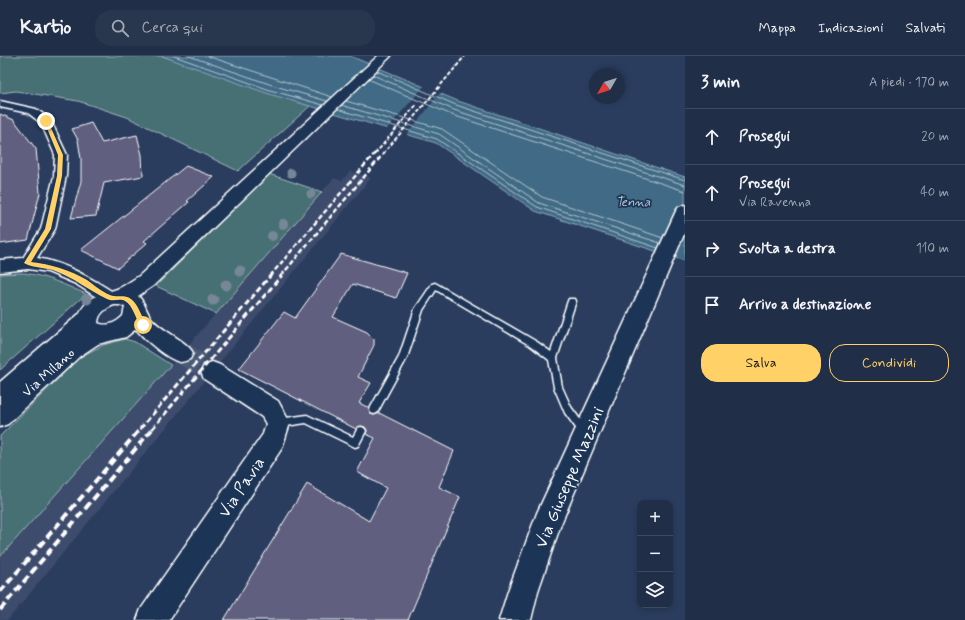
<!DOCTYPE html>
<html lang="it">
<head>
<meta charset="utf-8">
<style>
  :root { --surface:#202e47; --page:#28364e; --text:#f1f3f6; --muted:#a2a8b4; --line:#3d4a60; --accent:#ffd166 }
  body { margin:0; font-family:Mynerve,sans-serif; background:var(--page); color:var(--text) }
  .controls { position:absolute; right:12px; bottom:12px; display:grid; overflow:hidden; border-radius:8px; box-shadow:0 2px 6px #0003 }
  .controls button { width:36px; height:36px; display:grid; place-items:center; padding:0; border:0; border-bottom:1px solid var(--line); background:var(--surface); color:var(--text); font:20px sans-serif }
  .compass { position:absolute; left:589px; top:12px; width:36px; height:36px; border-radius:50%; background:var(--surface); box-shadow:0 2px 6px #0003; rotate:231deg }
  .stop { position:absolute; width:12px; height:12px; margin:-9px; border:3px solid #ffd166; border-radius:50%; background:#fff }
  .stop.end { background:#ffd166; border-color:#fff; box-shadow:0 1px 4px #0008 }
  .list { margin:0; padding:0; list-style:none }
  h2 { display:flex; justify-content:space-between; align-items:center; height:52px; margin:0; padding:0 16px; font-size:17px }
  h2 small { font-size:13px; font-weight:400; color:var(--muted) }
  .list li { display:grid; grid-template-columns:26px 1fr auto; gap:12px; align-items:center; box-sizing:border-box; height:56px; padding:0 16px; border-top:1px solid var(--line) }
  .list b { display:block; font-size:15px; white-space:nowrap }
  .list p { margin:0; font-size:13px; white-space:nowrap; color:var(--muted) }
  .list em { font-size:13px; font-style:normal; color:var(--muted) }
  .actions { display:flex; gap:8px; padding:12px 16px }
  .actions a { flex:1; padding:9px 0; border:1px solid var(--accent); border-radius:16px; text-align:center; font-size:14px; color:var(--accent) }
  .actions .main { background:var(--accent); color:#111 }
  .icon { flex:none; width:22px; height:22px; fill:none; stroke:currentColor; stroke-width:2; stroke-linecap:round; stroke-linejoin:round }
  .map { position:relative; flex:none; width:685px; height:564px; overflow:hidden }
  header { display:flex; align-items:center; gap:24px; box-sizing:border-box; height:56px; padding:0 20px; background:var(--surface); border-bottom:1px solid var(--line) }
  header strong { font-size:19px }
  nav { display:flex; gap:22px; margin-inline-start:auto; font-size:14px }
  .search { width:280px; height:36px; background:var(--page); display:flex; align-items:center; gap:10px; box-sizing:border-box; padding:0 14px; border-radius:16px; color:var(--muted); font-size:15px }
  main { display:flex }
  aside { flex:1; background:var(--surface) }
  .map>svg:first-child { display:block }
  .built { fill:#3e4b6c }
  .green { fill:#466f74; stroke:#a2b7ba }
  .water { fill:#406b85; stroke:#8ca6b6 }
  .pier { fill:#2a3d5f }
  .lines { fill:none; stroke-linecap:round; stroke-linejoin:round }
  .shore { stroke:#b3c4ce; stroke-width:1 }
  .building { fill:#605e7f; stroke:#fff }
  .tertiary-tunnel { stroke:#4a5a77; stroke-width:22; stroke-dasharray:22 10; stroke-linecap:butt }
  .service-casing { stroke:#fff; stroke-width:3 }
  .minor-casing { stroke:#fff; stroke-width:3 }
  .tertiary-casing { stroke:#fff; stroke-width:3 }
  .primary-casing { stroke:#fff; stroke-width:3 }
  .service { fill:#1d3557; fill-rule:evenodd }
  .minor { fill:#1d3557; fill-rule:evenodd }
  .tertiary { fill:#1d3557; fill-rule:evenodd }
  .primary { fill:#1d3557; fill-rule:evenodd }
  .rail-far3 { stroke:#fff; stroke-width:2; stroke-dasharray:4 2; stroke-linecap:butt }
  .rail-far2 { stroke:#fff; stroke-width:2.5; stroke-dasharray:5 2.5; stroke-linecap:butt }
  .rail-far1 { stroke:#fff; stroke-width:3; stroke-dasharray:6 3; stroke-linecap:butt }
  .rail { stroke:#fff; stroke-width:4; stroke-dasharray:8 4; stroke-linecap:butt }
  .tree { fill:#768898 }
  .route { fill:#ffd166 }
  .labels { text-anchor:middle; stroke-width:3.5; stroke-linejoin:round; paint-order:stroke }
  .far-water-label { font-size:13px; font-style:italic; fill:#b3c4ce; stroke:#1d3557 }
  .street-label { font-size:14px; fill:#fff; stroke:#1d3557 }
  .near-street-label { font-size:17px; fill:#fff; stroke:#1d3557 }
</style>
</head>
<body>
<header>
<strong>Kartio</strong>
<div class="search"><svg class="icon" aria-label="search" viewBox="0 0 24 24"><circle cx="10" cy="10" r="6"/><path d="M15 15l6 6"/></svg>Cerca qui</div>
<nav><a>Mappa</a><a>Indicazioni</a><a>Salvati</a></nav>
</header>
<main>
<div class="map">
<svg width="685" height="564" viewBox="0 0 685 564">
  <rect width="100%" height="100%" fill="#2a3d5f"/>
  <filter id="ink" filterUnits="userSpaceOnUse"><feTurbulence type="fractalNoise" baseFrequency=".025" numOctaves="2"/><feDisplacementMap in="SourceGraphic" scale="8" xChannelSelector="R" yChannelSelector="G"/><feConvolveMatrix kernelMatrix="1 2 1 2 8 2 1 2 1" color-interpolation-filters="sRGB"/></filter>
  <g filter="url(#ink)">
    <path class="built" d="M 350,115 L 371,122 L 8,564 L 0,564 L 0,501 L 171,309 L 334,122 L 342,125 Z"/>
    <path class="green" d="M 0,0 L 163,0 L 310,50 L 238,115 L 127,61 L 78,45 L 16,35 L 0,37 Z
      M 269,118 L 322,136 L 216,258 L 156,230 Z
      M 24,217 C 47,220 65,229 86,238 L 0,314 L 0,218 Z
      M 125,283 L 135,286 L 171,309 L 0,501 L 0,380 L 80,301 L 103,289 Z"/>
    <path class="water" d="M 162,0 L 350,0 L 458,45 L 685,121 L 685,205 L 535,155 L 436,87 L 269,38 Z"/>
    <path class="pier" d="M 425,29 L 441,36 L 406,80 L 386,74 Z"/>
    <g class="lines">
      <path class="shore" d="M 174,0 L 270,34 L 323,49
        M 189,0 L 272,29 L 327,45
        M 207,0 L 332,41
        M 377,15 L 456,49 L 685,124
        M 373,19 L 454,54 L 685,129
        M 368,23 L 452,59 L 685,135
        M 346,45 L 442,73 L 542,141 L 663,182
        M 341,49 L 439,78 L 539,147 L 660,187
        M 337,53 L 437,83 L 537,151 L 658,192"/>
    </g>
    <path class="building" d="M 0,58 L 14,64 L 36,93 L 40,137 L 28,184 L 0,188 Z
      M 91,67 L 102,87 L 137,79 L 142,99 L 143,120 L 104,127 L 96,160 L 71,162 L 81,125 L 81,103 L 78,84 L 72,73 Z
      M 186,110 L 214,121 L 187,145 L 189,146 L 144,185 L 147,187 L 118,212 L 81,194 Z
      M 341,198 L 407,217 L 396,242 L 353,228 L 333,261 L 367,276 L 374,283 L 374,289 L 358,321 L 371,327 L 359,347 L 369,352 L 371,358 L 374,359 L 379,357 L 454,395 L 439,431 L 460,441 L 408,564 L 224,564 L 307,428 L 369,465 L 386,432 L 357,416 L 375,382 L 366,378 L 367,374 L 365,371 L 361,370 L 356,373 L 239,313 L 284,256 L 295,262 Z"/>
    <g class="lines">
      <path class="tertiary-tunnel" d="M 182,297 L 212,316"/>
      <g class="service-casing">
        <path id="service" d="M 435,227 L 537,286 L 551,296 L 568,245 L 569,243 L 575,243 L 576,245 L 557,302 L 562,331 L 571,351 L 587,373 L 589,376 L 587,379 L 584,380 L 581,379 L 565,357 L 554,331 L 549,304 L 531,290 L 436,234 L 423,254 L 407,302 L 377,357 L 374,358 L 371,357 L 370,354 L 371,351 L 399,301 L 415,253 L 432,228 Z
          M 307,359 L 353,381 L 358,372 L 361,371 L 364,372 L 366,375 L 358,390 L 355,391 L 306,367 L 279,371 L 276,370 L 274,367 L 276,364 L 279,363 Z"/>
      </g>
      <g class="minor-casing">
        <path id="minor" d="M 0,45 L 36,53 L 50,63 L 67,99 L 66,120 L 55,173 L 37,202 C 66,207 91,222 116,238 L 118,242 L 116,246 L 110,248 L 104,246 L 76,228 L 48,216 L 28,213 L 0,216 L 0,204 L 23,202 L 41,173 L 54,120 L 55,99 L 41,67 L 28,57 L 0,51 Z"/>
      </g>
      <g class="tertiary-casing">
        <path id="tertiary" d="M 378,0 L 391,0 L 153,230 L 138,240 C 145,246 146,256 152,263 C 163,276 186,284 193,297 L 190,303 C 186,305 183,306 180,306 C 167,303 145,284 136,273 L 126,281 L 98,288 L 80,300 L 8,368 L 0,371 L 0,326 L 79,258 C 89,239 100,239 117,233 C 125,230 132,224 139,220 ZM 114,249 L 120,249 L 125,251 L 123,260 C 116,267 107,271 98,267 C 98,258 106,252 114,249 Z
          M 212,306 L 220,309 L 278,345 L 290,367 L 282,392 L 169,564 L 137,564 L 141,553 L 263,378 L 266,368 L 262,361 L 204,323 L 201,316 L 204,309 Z"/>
      </g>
      <g class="primary-casing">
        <path id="primary" d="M 685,149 L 685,176 L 561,468 L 538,535 L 531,564 L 499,564 L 508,535 L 537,457 L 676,155 L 679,151 Z"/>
      </g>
      <use href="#service" class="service"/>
      <use href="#minor" class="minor"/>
      <use href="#tertiary" class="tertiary"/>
      <use href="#primary" class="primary"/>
      <path class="rail-far3" d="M 375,98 L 417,48
        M 383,98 L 465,0"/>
      <path class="rail-far2" d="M 270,220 L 375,97
        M 281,220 L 384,97"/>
      <path class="rail-far1" d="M 140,373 L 271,219
        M 152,373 L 282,219"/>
      <path class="rail" d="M 0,536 L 141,372
        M 0,554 L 153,372"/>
    </g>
    <g class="tree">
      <circle cx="291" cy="117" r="4.5"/>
      <circle cx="311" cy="138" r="4.5"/>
      <circle cx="283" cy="168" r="5"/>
      <circle cx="272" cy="180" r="5"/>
      <circle cx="240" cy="215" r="5.5"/>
      <circle cx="226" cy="229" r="5.5"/>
      <circle cx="87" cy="243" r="5.5"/>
      <circle cx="213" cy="244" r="5.5"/>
    </g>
  </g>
  <path class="route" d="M 46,63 L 48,65 L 63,99 L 62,120 L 51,173 L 31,206 C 50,208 70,214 87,224 C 94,229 102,236 110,239 C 117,242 125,238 131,243 C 138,248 142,261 146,269 L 146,271 L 141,271 C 136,264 133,249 125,245 C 120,242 113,246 107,243 C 88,234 75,222 53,214 C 46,212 29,211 24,207 L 45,173 L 57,120 L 58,99 L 44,65 Z"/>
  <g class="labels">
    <g class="far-water-label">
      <text x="633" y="150">Tenna</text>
    </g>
    <g class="street-label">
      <text transform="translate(48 316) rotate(-42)" y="5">Via Milano</text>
    </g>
    <g class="near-street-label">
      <text transform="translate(569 421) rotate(-67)" y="6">Via Giuseppe Mazzini</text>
      <text transform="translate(241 431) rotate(-56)" y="6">Via Pavia</text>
    </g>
  </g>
</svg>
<div class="controls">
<button>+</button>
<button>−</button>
<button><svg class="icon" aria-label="layers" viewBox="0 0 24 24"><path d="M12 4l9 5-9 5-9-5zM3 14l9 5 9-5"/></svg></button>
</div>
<svg class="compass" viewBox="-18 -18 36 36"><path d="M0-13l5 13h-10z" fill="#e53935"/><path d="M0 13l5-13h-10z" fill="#a2a8b4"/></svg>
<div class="stop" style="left:143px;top:269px"></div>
<div class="stop end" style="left:46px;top:65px"></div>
</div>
<aside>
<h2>3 min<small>A piedi · 170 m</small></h2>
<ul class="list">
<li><svg class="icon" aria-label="ahead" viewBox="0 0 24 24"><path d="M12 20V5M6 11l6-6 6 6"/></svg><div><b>Prosegui</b></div><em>20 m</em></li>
<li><svg class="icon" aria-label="ahead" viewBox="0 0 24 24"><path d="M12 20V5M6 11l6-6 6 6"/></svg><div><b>Prosegui</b><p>Via Ravenna</p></div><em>40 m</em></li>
<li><svg class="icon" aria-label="right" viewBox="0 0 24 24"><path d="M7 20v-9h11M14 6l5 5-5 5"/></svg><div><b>Svolta a destra</b></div><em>110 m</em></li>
<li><svg class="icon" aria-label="arrive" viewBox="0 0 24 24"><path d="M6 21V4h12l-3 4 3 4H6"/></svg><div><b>Arrivo a destinazione</b></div></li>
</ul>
<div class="actions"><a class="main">Salva</a><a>Condividi</a></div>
</aside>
</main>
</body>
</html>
